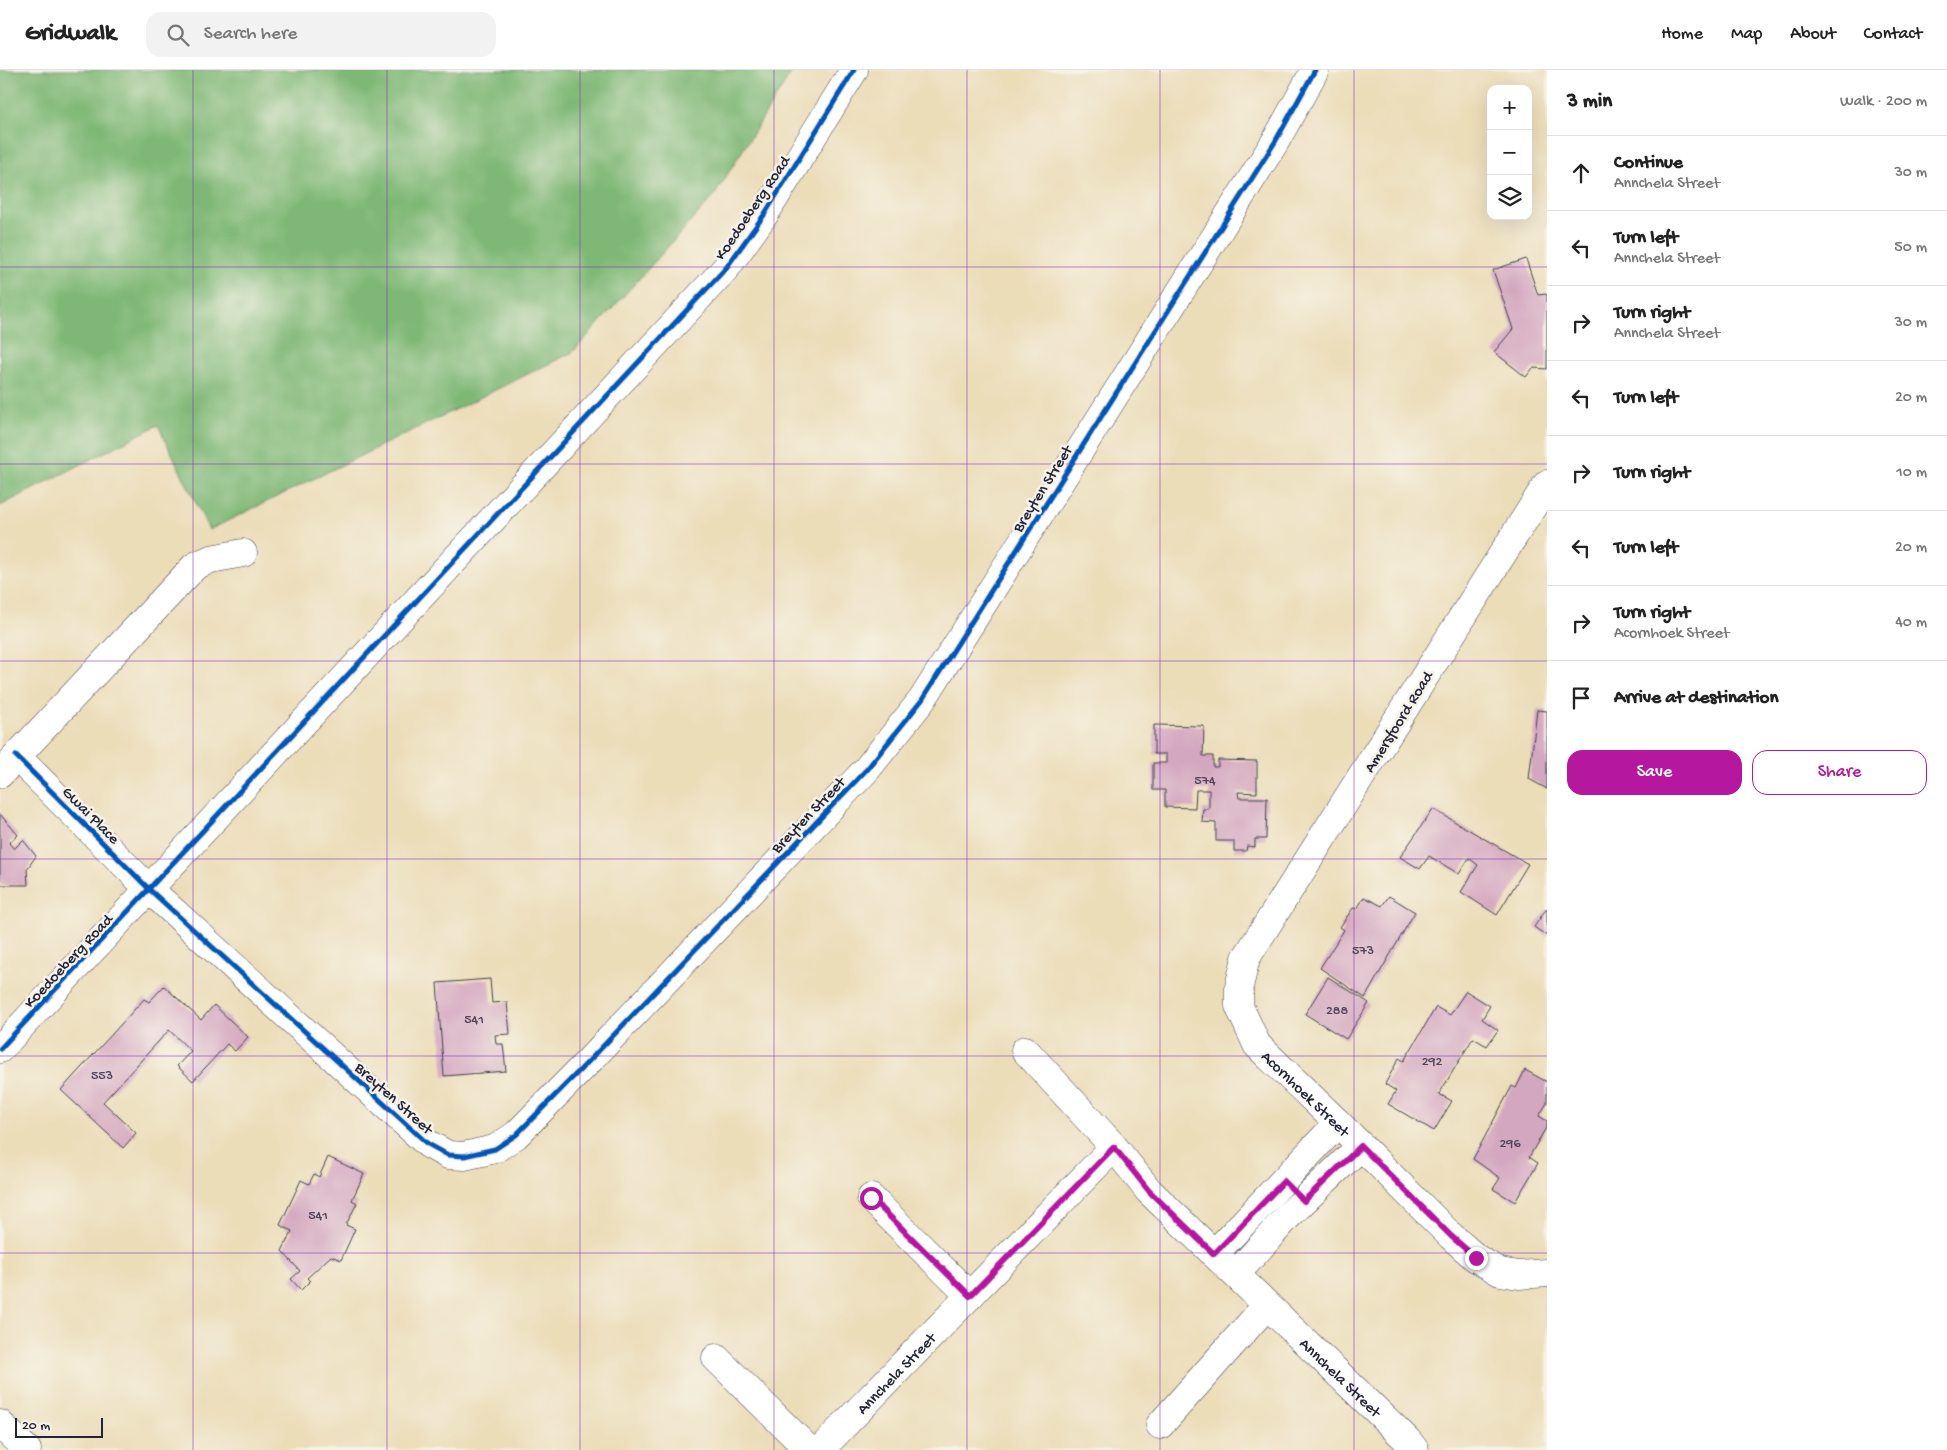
<!DOCTYPE html>
<html lang="en">
<head>
<meta charset="utf-8">
<style>
  :root { --surface:#fff; --page:#f2f2f2; --text:#222; --muted:#767676; --line:#e0e0e0; --accent:#b5179e }
  body { margin:0; font-family:"Gochi Hand",sans-serif; background:var(--page); color:var(--text) }
  .controls { position:absolute; right:15px; top:15px; display:grid; overflow:hidden; border-radius:10px; box-shadow:0 5px 20px #0002 }
  .controls button { width:45px; height:45px; display:grid; place-items:center; padding:0; border:0; border-bottom:1px solid var(--line); background:var(--surface); color:var(--text); font:25px sans-serif }
  .scale { position:absolute; left:15px; bottom:12px; width:88px; box-sizing:border-box; padding-left:5px; border:2px solid #22223b; border-top:0; font-size:14px; line-height:18px; white-space:nowrap; color:#22223b; -webkit-text-stroke:4px #f7f3e8; paint-order:stroke }
  .stop { position:absolute; width:15px; height:15px; margin:-11px; border:4px solid #b5179e; border-radius:50%; background:#fff }
  .stop.end { background:#b5179e; border-color:#fff; box-shadow:0 1px 5px #0008 }
  .list { margin:0; padding:0; list-style:none }
  h2 { display:flex; justify-content:space-between; align-items:center; height:65px; margin:0; padding:0 20px; font-size:21px }
  h2 small { font-size:16px; font-weight:400; color:var(--muted) }
  .list li { display:grid; grid-template-columns:32px 1fr auto; gap:15px; align-items:center; box-sizing:border-box; height:75px; padding:0 20px; border-top:1px solid var(--line) }
  .list b { display:block; font-size:19px; white-space:nowrap }
  .list p { margin:0; font-size:16px; white-space:nowrap; color:var(--muted) }
  .list em { font-size:16px; font-style:normal; color:var(--muted) }
  .actions { display:flex; gap:10px; padding:15px 20px }
  .actions a { flex:1; padding:11px 0; border:1px solid var(--accent); border-radius:15px; text-align:center; font-size:18px; color:var(--accent) }
  .actions .main { background:var(--accent); color:#fff }
  .icon { flex:none; width:28px; height:28px; fill:none; stroke:currentColor; stroke-width:2; stroke-linecap:round; stroke-linejoin:round }
  .map { position:relative; flex:none; width:1547px; height:1380px; overflow:hidden }
  header { display:flex; align-items:center; gap:30px; box-sizing:border-box; height:70px; padding:0 25px; background:var(--surface); border-bottom:1px solid var(--line) }
  header strong { font-size:24px }
  nav { display:flex; gap:28px; margin-inline-start:auto; font-size:18px }
  .search { width:350px; height:45px; background:var(--page); display:flex; align-items:center; gap:12px; box-sizing:border-box; padding:0 18px; border-radius:15px; color:var(--muted); font-size:19px }
  main { display:flex }
  aside { flex:1; background:var(--surface) }
  .map>svg:first-child { display:block }
  .forest { fill:#7fb876; stroke:#506d58 }
  .building { fill:#d4a7c0 }
  .lines { fill:none; stroke-linecap:round; stroke-linejoin:round }
  .street-casing { stroke:#403e4e; stroke-width:29 }
  .secondary-casing { stroke:#403e4e; stroke-width:29 }
  .street { stroke:#fff; stroke-width:28 }
  .secondary { stroke:#fff; stroke-width:28 }
  .cycleway-casing { stroke:#f7f3e8; stroke-width:8 }
  .cycleway { stroke:#0057b8; stroke-width:5 }
  .route { stroke:#b5179e; stroke-width:6 }
  .grid { fill:none; stroke:#7b2cbf; stroke-width:1; stroke-opacity:0.55 }
  .labels { text-anchor:middle; stroke-width:5; stroke-linejoin:round; paint-order:stroke }
  .number-label { font-size:14px; fill:#4e435c }
  .street-label { font-size:16px; fill:#22223b; stroke:#f7f3e8 }
</style>
</head>
<body>
<header>
<strong>Gridwalk</strong>
<div class="search"><svg class="icon" aria-label="search" viewBox="0 0 24 24"><circle cx="10" cy="10" r="6"/><path d="M15 15l6 6"/></svg>Search here</div>
<nav><a>Home</a><a>Map</a><a>About</a><a>Contact</a></nav>
</header>
<main>
<div class="map">
<svg width="1547" height="1380" viewBox="0 0 1547 1380">
  <rect width="100%" height="100%" fill="#f7f3e8"/>
  <filter id="ink" filterUnits="userSpaceOnUse"><feTurbulence type="fractalNoise" baseFrequency=".02" numOctaves="2"/><feDisplacementMap in="SourceGraphic" scale="10" xChannelSelector="R" yChannelSelector="G"/><feConvolveMatrix kernelMatrix="1 2 1 2 8 2 1 2 1" color-interpolation-filters="sRGB"/></filter>
  <filter id="wash" filterUnits="userSpaceOnUse"><feTurbulence type="fractalNoise" baseFrequency=".0096" numOctaves="4" result="noise"/><feDisplacementMap in="SourceGraphic" scale="20" xChannelSelector="R" yChannelSelector="G"/><feGaussianBlur stdDeviation="1.12" result="paint"/><feColorMatrix in="noise" values="0 0 0 0 0 0 0 0 0 0 0 0 0 0 0 0 0 1.4 0 .05"/><feComposite in="paint" operator="in"/></filter>
  <g filter="url(#wash)">
    <rect width="100%" height="100%" fill="#ecddb9"/>
    <path class="forest" d="M 0,0 L 793,0 L 714,126 L 573,282 L 209,460 L 158,355 L 0,436 Z"/>
    <g id="blocks">
      <path class="building" d="M 1526,189 L 1538,225 L 1546,224 L 1547,226 L 1547,299 L 1533,298 L 1526,307 L 1494,282 L 1513,259 L 1493,200 Z
        M 1537,640 L 1547,641 L 1547,719 L 1529,709 Z
        M 1154,655 L 1204,656 L 1203,686 L 1213,686 L 1213,697 L 1218,697 L 1218,690 L 1257,691 L 1257,723 L 1238,722 L 1239,728 L 1267,728 L 1266,769 L 1255,769 L 1255,777 L 1247,776 L 1246,781 L 1234,781 L 1234,771 L 1216,771 L 1216,753 L 1202,752 L 1203,739 L 1209,739 L 1209,720 L 1196,720 L 1195,738 L 1165,737 L 1165,720 L 1153,720 L 1153,693 L 1166,693 L 1166,684 L 1154,684 Z
        M 1433,739 L 1528,794 L 1497,845 L 1461,822 L 1478,795 L 1469,788 L 1459,804 L 1429,786 L 1420,799 L 1400,787 Z
        M 0,744 L 18,765 L 9,773 L 14,779 L 23,770 L 36,786 L 27,799 L 28,815 L 0,815 Z
        M 1389,826 L 1415,842 L 1365,928 L 1320,898 L 1344,860 L 1340,857 L 1353,838 L 1357,839 L 1364,827 L 1382,836 Z
        M 1547,838 L 1547,866 L 1534,857 Z
        M 1328,907 L 1369,933 L 1346,969 L 1305,944 Z
        M 490,909 L 492,933 L 507,932 L 510,964 L 495,965 L 496,974 L 503,974 L 506,1001 L 444,1006 L 437,913 Z
        M 164,916 L 201,950 L 214,935 L 248,967 L 235,981 L 227,974 L 193,1011 L 177,996 L 191,981 L 169,960 L 103,1032 L 136,1063 L 123,1078 L 61,1020 L 144,929 L 149,932 Z
        M 1466,921 L 1490,936 L 1482,949 L 1498,960 L 1487,976 L 1473,968 L 1439,1024 L 1452,1031 L 1434,1061 L 1388,1034 L 1396,1021 L 1385,1014 L 1399,988 L 1404,991 L 1436,937 L 1450,945 Z
        M 1525,1000 L 1547,1012 L 1547,1033 L 1539,1046 L 1547,1051 L 1547,1056 L 1529,1087 L 1538,1093 L 1515,1132 L 1493,1119 L 1500,1108 L 1473,1089 L 1512,1016 L 1516,1018 Z
        M 328,1087 L 364,1104 L 352,1130 L 357,1133 L 346,1155 L 355,1159 L 341,1190 L 331,1186 L 307,1208 L 310,1211 L 301,1220 L 291,1209 L 300,1201 L 282,1181 L 292,1161 L 280,1155 L 301,1110 L 309,1114 L 314,1104 L 319,1107 Z"/>
    </g>
  </g>
  <g filter="url(#ink)">
    <use href="#blocks" fill-opacity="0" stroke="#403e4e" stroke-width="1"/>
    <g class="lines">
      <g class="street-casing">
        <g id="street">
          <path id="s1" d="M 1547,414 L 1246,888 L 1239,917 L 1239,936 L 1257,975 L 1338,1053 L 1451,1166 L 1476,1188 L 1500,1202 L 1519,1205 L 1547,1203"/>
          <path d="M 16,686 L 150,820 L 428,1074 L 448,1085 L 464,1086 L 495,1079 L 516,1065 L 588,992 L 867,699 L 922,630 L 1275,72 L 1315,0"/>
          <path d="M 0,704 L 195,496 L 211,489 L 243,483"/>
          <path d="M 0,979 L 726,198 L 764,145 L 854,0"/>
          <path id="s2" d="M 1025,980 L 1114,1077 L 1149,1121 L 1407,1370 L 1415,1380"/>
          <path d="M 871,1128 L 970,1226"/>
          <path d="M 1214,1184 L 1338,1053"/>
          <path d="M 1236,1204 L 1289,1145 L 1361,1076"/>
          <path d="M 716,1288 L 809,1380"/>
          <path d="M 1160,1355 L 1267,1235"/>
          <path id="s3" d="M 820,1380 L 1114,1077"/>
        </g>
      </g>
      <g class="secondary-casing">
        <path id="secondary" d="M 0,1354 L 27,1380"/>
      </g>
      <use href="#street" class="street"/>
      <use href="#secondary" class="secondary"/>
      <g class="cycleway-casing">
        <path id="cycleway" d="M 16,686 L 150,820 L 428,1074 L 448,1085 L 464,1086 L 495,1079 L 516,1065 L 588,992 L 867,699 L 922,630 L 1275,72 L 1315,0
          M 0,979 L 726,198 L 764,145 L 854,0"/>
      </g>
      <use href="#cycleway" class="cycleway"/>
    </g>
  </g>
  <g class="lines" filter="url(#ink)">
    <path class="route" d="M 871,1128 L 970,1226 L 1114,1077 L 1149,1121 L 1214,1184 L 1284,1111 L 1304,1131 L 1361,1076 L 1451,1166 L 1476,1188"/>
  </g>
  <path class="grid" d="M 193,0 L 193,1380M 387,0 L 387,1380M 580,0 L 580,1380M 774,0 L 774,1380M 967,0 L 967,1380M 1160,0 L 1160,1380M 1354,0 L 1354,1380M 0,197 L 1547,197M 0,394 L 1547,394M 0,591 L 1547,591M 0,789 L 1547,789M 0,986 L 1547,986M 0,1183 L 1547,1183"/>
  <g class="labels">
    <g class="number-label">
      <text x="1205" y="714">574</text>
      <text x="1363" y="884">573</text>
      <text x="1337" y="944">288</text>
      <text x="474" y="953">541</text>
      <text x="1432" y="995">292</text>
      <text x="102" y="1009">553</text>
      <text x="1510" y="1077">296</text>
      <text x="318" y="1149">541</text>
    </g>
    <g class="street-label">
      <text transform="translate(751 137) rotate(-56)" y="6">Koedoeberg Road</text>
      <text transform="translate(1041 418) rotate(-58)" y="6">Breyten Street</text>
      <text transform="translate(1397 651) rotate(-58)" y="6">Amersfoord Road</text>
      <text transform="translate(92 744) rotate(45)" y="6">Gwai Place</text>
      <text transform="translate(807 744) rotate(-46)" y="6">Breyten Street</text>
      <text transform="translate(67 890) rotate(-47)" y="6">Koedoeberg Road</text>
      <text dy="6" stroke="none"><textPath href="#s1" startOffset="722">Acornhoek Street</textPath></text>
      <text transform="translate(395 1027) rotate(42)" y="6">Breyten Street</text>
      <text dy="6" stroke="none"><textPath href="#s3" startOffset="108">Annchela Street</textPath></text>
      <text dy="6" stroke="none"><textPath href="#s2" startOffset="455">Annchela Street</textPath></text>
    </g>
  </g>
</svg>
<div class="controls">
<button>+</button>
<button>−</button>
<button><svg class="icon" aria-label="layers" viewBox="0 0 24 24"><path d="M12 4l9 5-9 5-9-5zM3 14l9 5 9-5"/></svg></button>
</div>
<div class="scale">20 m</div>
<div class="stop" style="left:871px;top:1128px"></div>
<div class="stop end" style="left:1476px;top:1188px"></div>
</div>
<aside>
<h2>3 min<small>Walk · 200 m</small></h2>
<ul class="list">
<li><svg class="icon" aria-label="ahead" viewBox="0 0 24 24"><path d="M12 20V5M6 11l6-6 6 6"/></svg><div><b>Continue</b><p>Annchela Street</p></div><em>30 m</em></li>
<li><svg class="icon" aria-label="left" viewBox="0 0 24 24"><path d="M17 20v-9H6M10 6l-5 5 5 5"/></svg><div><b>Turn left</b><p>Annchela Street</p></div><em>50 m</em></li>
<li><svg class="icon" aria-label="right" viewBox="0 0 24 24"><path d="M7 20v-9h11M14 6l5 5-5 5"/></svg><div><b>Turn right</b><p>Annchela Street</p></div><em>30 m</em></li>
<li><svg class="icon" aria-label="left" viewBox="0 0 24 24"><path d="M17 20v-9H6M10 6l-5 5 5 5"/></svg><div><b>Turn left</b></div><em>20 m</em></li>
<li><svg class="icon" aria-label="right" viewBox="0 0 24 24"><path d="M7 20v-9h11M14 6l5 5-5 5"/></svg><div><b>Turn right</b></div><em>10 m</em></li>
<li><svg class="icon" aria-label="left" viewBox="0 0 24 24"><path d="M17 20v-9H6M10 6l-5 5 5 5"/></svg><div><b>Turn left</b></div><em>20 m</em></li>
<li><svg class="icon" aria-label="right" viewBox="0 0 24 24"><path d="M7 20v-9h11M14 6l5 5-5 5"/></svg><div><b>Turn right</b><p>Acornhoek Street</p></div><em>40 m</em></li>
<li><svg class="icon" aria-label="arrive" viewBox="0 0 24 24"><path d="M6 21V4h12l-3 4 3 4H6"/></svg><div><b>Arrive at destination</b></div></li>
</ul>
<div class="actions"><a class="main">Save</a><a>Share</a></div>
</aside>
</main>
</body>
</html>
